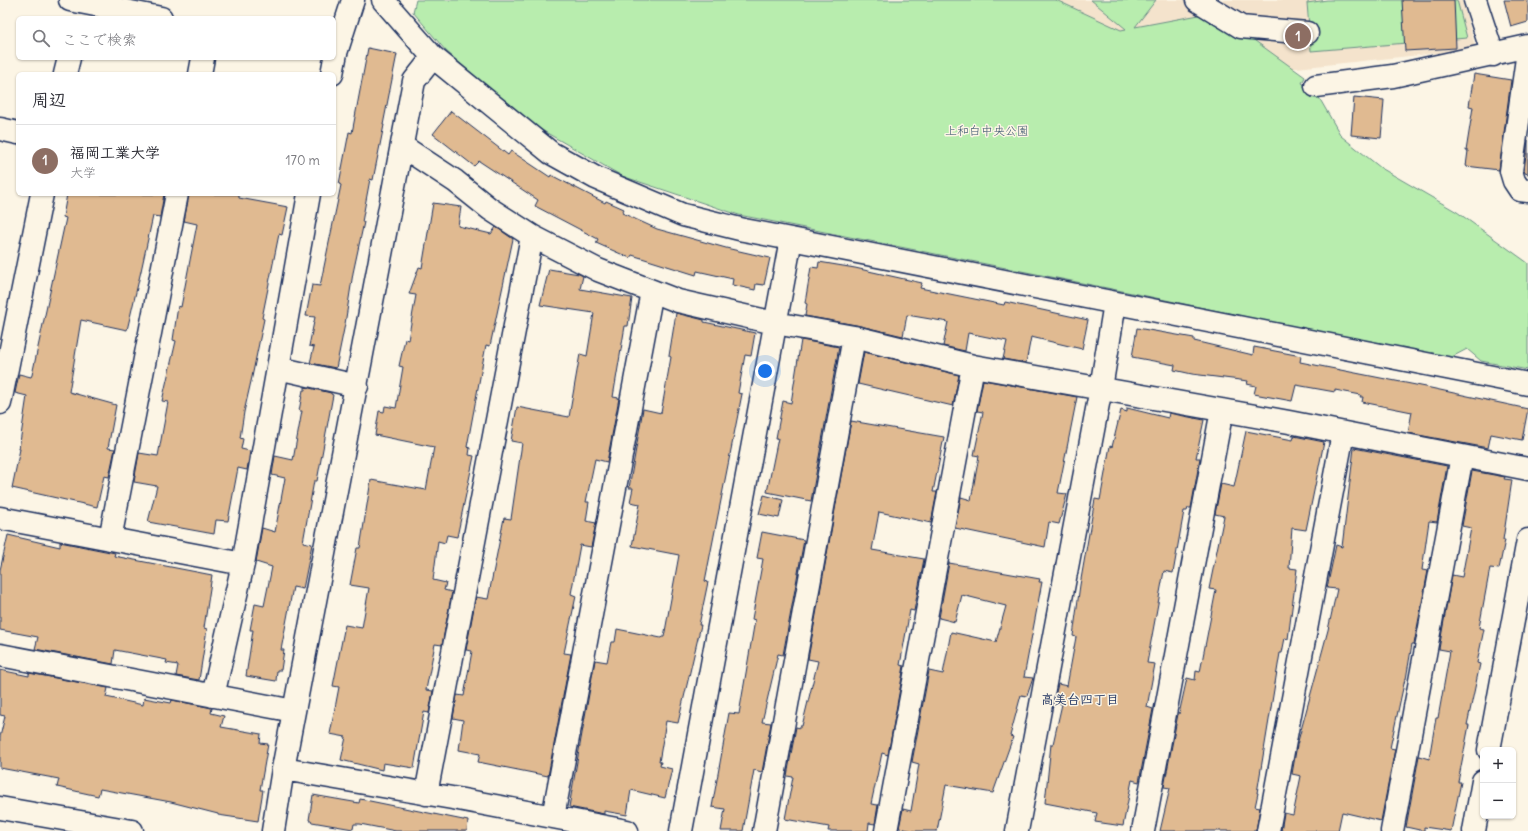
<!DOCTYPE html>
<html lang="ja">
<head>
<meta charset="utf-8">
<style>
  :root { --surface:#fff; --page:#f2f2f3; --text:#2b2b33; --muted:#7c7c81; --line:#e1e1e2; --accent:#1f6fb2 }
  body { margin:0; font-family:Delius,"Klee One",sans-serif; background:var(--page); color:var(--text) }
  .controls { position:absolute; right:12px; bottom:12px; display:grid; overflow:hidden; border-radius:6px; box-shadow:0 1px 3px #0004 }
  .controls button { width:36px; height:36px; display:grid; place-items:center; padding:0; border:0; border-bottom:1px solid var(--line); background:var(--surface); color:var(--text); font:20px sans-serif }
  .you { position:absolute; left:765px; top:371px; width:14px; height:14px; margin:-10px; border:3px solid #fff; border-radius:50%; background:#1a73e8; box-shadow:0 0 0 6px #1a73e833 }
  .badge { display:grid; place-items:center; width:26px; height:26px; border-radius:50%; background:var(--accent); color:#fff; font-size:13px; font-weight:700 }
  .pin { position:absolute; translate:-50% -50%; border:2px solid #fff; box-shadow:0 1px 4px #0006 }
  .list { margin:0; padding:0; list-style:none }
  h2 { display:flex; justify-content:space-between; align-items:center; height:52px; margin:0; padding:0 16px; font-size:17px }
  h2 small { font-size:13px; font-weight:400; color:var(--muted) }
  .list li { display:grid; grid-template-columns:26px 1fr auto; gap:12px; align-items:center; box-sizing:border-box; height:72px; padding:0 16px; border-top:1px solid var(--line) }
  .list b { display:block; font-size:15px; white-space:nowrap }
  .list p { margin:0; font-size:13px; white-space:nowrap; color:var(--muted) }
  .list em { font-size:13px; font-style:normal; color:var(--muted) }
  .icon { flex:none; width:22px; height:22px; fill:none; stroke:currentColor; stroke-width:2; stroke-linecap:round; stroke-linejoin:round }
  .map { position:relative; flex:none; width:1528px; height:831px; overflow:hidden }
  .search { position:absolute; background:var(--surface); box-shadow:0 1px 3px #0004; left:16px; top:16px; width:320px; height:44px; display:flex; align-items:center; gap:10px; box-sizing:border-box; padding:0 14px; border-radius:6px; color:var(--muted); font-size:15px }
  .panel { position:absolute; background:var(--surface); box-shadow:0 1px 3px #0004; left:16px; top:72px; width:320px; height:124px; border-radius:6px }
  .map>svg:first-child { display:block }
  .built { fill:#f4e3cc }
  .green { fill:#b8edae; stroke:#6a8e86 }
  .building { fill:#e0ba91; stroke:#1b2f5e }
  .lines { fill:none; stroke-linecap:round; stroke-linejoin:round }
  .minor-casing { stroke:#1b2f5e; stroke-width:25 }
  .minor { stroke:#fcf5e5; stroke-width:22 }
  .labels { text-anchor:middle; stroke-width:3; stroke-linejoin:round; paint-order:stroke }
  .park-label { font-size:12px; fill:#3a556e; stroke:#fcf5e5 }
  .neighbourhood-label { font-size:13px; font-weight:bold; fill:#1b2f5e; stroke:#fcf5e5 }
</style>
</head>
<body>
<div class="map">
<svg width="1528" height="831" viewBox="0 0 1528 831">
  <rect width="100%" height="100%" fill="#fcf5e5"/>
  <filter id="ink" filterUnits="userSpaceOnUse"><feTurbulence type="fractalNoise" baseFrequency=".025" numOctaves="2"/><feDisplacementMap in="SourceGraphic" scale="8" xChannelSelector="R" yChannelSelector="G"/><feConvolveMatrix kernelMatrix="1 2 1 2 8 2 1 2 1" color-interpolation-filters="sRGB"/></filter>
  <g filter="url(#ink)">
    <path class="built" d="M 1040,0 L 1462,0 L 1476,49 L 1287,69 L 1149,49 Z"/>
    <path class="green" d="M 416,0 L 1056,0 L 1121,30 L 1126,29 L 1091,0 L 1156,0 L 1135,27 L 1215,12 L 1305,77 L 1302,83 L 1317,94 L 1341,136 L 1381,168 L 1457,212 L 1528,263 L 1528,370 L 1481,361 L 1467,349 L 1448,359 L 1127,292 L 739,215 L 622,176 L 526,121 L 446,51 L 413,12 Z
      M 1327,0 L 1457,0 L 1467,38 L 1311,51 L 1307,3 Z"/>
    <path class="building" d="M 1402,0 L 1454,0 L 1456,48 L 1405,51 Z
      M 1504,0 L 1528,0 L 1528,22 L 1511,27 Z
      M 368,48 L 397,54 L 383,125 L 384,125 L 373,180 L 370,179 L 362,222 L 364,222 L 353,273 L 345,324 L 336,368 L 310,363 L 314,347 L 309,346 L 315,317 L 306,316 L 312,285 L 320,286 L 341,185 L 339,184 L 349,132 L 352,133 Z
      M 1474,74 L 1511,80 L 1499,170 L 1466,166 L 1468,151 L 1466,151 L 1473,107 L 1469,106 Z
      M 1354,97 L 1384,100 L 1381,138 L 1351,135 Z
      M 451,111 L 508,155 L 511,151 L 550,177 L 551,175 L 605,203 L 606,201 L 624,209 L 622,213 L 657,229 L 726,248 L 770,258 L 764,285 L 756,284 L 755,290 L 732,285 L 733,279 L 697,271 L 696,275 L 632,255 L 630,258 L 596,243 L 598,239 L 535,206 L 538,200 L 479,161 L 474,166 L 433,134 Z
      M 1528,140 L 1528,174 L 1525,173 L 1524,170 Z
      M 67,194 L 164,194 L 160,217 L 153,216 L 141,271 L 127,330 L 81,320 L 69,392 L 116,405 L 108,448 L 115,449 L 109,477 L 104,476 L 97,507 L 12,488 L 20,449 L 19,449 L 27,396 L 15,393 L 19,374 L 31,377 L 32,375 L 66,218 L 63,217 Z
      M 189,194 L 239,194 L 239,198 L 288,207 L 282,235 L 279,234 L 262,318 L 264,319 L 252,377 L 244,412 L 240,438 L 243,439 L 241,449 L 250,451 L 247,470 L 238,468 L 228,521 L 216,520 L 214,534 L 148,522 L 157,486 L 134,482 L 139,453 L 158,456 L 168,402 L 162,401 L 176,341 L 173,340 L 178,306 L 181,307 L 197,224 L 184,221 Z
      M 433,203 L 461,207 L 458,226 L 491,234 L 496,227 L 513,239 L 490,346 L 486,345 L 467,447 L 470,448 L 469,455 L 474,456 L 457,537 L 447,535 L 445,543 L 438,541 L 433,580 L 446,583 L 444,590 L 452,592 L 442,645 L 435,644 L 426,690 L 433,691 L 429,713 L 424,712 L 414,768 L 383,763 L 382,770 L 341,760 L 346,737 L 330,734 L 339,687 L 333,686 L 345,625 L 362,628 L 369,588 L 350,585 L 357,548 L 360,548 L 371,480 L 426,490 L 434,447 L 375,435 L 379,411 L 384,412 L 385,406 L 396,408 L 403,367 L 399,366 L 405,339 L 408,340 L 416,295 L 409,294 L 419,267 L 422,268 Z
      M 819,262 L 855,268 L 922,283 L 920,288 L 1004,305 L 1005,302 L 1088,320 L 1082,349 L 1031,337 L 1026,363 L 1003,359 L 1007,341 L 968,333 L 965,351 L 943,346 L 948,322 L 907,315 L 903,336 L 856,325 L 805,316 L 807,304 L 805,303 L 811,267 L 818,268 Z
      M 549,269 L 579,274 L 583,276 L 580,289 L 632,298 L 628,326 L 625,326 L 613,397 L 619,398 L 607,462 L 595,459 L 586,502 L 589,502 L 586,521 L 596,523 L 591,547 L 580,545 L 571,594 L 576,596 L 564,653 L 571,654 L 548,776 L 478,762 L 480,754 L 459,750 L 463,720 L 453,718 L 457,695 L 464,696 L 472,651 L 466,650 L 476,597 L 488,599 L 504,518 L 511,519 L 522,443 L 511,441 L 517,407 L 569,417 L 580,354 L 587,356 L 594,313 L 540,305 Z
      M 676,313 L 704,320 L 704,322 L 755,333 L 751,356 L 745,355 L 738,393 L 742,394 L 705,581 L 708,582 L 699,625 L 701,625 L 678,723 L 666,721 L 659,762 L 661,762 L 660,766 L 672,769 L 665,798 L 631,790 L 627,815 L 604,811 L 604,814 L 569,807 L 595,660 L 607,662 L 611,642 L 615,642 L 617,629 L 661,638 L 662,637 L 664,637 L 679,555 L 632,546 L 640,504 L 630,502 L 633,488 L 629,488 L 643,409 L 661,413 L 671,357 L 669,356 Z
      M 1137,328 L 1194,338 L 1194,341 L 1253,355 L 1254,347 L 1301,356 L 1300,362 L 1426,387 L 1528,409 L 1522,440 L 1491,434 L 1488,448 L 1408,433 L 1412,412 L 1362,402 L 1363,397 L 1360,397 L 1361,395 L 1335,390 L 1335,392 L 1296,385 L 1292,401 L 1254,394 L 1256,386 L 1247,384 L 1248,381 L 1192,374 L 1174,370 L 1175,365 L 1132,357 Z
      M 801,340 L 839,347 L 811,501 L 767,492 L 778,438 L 776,438 L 783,401 L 791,403 Z
      M 864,352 L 959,375 L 953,406 L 858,384 Z
      M 983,380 L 1077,397 L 1058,493 L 1067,494 L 1059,524 L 1049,522 L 1045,547 L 955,528 L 961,497 L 971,500 L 979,456 L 974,455 L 983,412 L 977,411 Z
      M 305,387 L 331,393 L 331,394 L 333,395 L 317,481 L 314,481 L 303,542 L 312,544 L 303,589 L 293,587 L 281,650 L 284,650 L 281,670 L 277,670 L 276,681 L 246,676 L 253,630 L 250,630 L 255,604 L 264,606 L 272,567 L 256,562 L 262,528 L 275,532 L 285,478 L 272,475 L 275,456 L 293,460 L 302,411 L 299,411 L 303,390 L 305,390 Z
      M 1127,408 L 1168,418 L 1169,413 L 1204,420 L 1196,458 L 1200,458 L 1191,508 L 1188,508 L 1187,511 L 1184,511 L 1173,573 L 1164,571 L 1147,663 L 1155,664 L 1147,707 L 1153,709 L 1139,782 L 1132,780 L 1123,826 L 1095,822 L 1097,813 L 1045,803 L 1051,744 L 1053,744 L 1062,704 L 1055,702 L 1056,692 L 1058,684 L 1067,686 L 1076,637 L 1073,636 L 1080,585 L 1095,499 L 1100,500 L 1110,446 L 1112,447 L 1121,410 L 1127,412 Z
      M 851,421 L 944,437 L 933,492 L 937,492 L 931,523 L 879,512 L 872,550 L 924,559 L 914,611 L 910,610 L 900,665 L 904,666 L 888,755 L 882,753 L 871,804 L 878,805 L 875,824 L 869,823 L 868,831 L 828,831 L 829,827 L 785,819 L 793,777 L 787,776 L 796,727 L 800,728 L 800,726 L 802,726 L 818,661 L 808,659 Z
      M 1246,431 L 1293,440 L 1294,436 L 1324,442 L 1306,530 L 1292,528 L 1289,568 L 1297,569 L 1288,639 L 1285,638 L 1282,653 L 1280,653 L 1257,793 L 1258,793 L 1255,807 L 1260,808 L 1256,831 L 1160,831 L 1170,788 L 1164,787 L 1178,714 L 1179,714 L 1187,678 L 1195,680 L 1196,671 L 1200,672 L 1216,590 L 1209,589 L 1224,516 L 1215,514 L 1221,484 L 1234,487 Z
      M 1354,448 L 1447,466 L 1437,522 L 1429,521 L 1422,570 L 1428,571 L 1414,644 L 1412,644 L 1406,679 L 1405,679 L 1390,748 L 1395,749 L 1381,821 L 1342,812 L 1338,831 L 1281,831 L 1284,813 L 1293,815 L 1301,776 L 1292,774 L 1297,745 L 1328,630 L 1337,589 L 1327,588 L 1336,545 L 1342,547 Z
      M 1472,471 L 1505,477 L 1504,479 L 1512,480 L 1503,540 L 1505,540 L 1499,569 L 1490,568 L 1479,628 L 1484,629 L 1477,663 L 1480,664 L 1467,725 L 1469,725 L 1458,782 L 1461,782 L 1451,831 L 1424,827 L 1424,831 L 1406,827 L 1419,756 L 1429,759 L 1436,718 L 1438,718 L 1450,651 L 1439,649 L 1452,575 L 1462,577 L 1471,528 L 1462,526 Z
      M 764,495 L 783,500 L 779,518 L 759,514 Z
      M 762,532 L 804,540 L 783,655 L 778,654 L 762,722 L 771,723 L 762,772 L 754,770 L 743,831 L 721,831 L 725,809 L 712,807 L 729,713 L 739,714 L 755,620 L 752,619 L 763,559 L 757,558 Z
      M 8,535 L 60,547 L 60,542 L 115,553 L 114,556 L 212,575 L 204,628 L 207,629 L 199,680 L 176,676 L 178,665 L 166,663 L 167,660 L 115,650 L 113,664 L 35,649 L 38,637 L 0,630 L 0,570 Z
      M 949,563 L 1040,579 L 1039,582 L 1042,582 L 1024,677 L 1033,678 L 1027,696 L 1021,695 L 1010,736 L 1013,737 L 993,793 L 946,785 L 937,831 L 914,831 L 899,828 L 903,809 L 911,811 L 919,764 L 912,762 L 929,671 L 943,674 L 951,632 L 996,642 L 1006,606 L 962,595 L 955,622 L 939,618 Z
      M 0,670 L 29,676 L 29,673 L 108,688 L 106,697 L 143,705 L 144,698 L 171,703 L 172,700 L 212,708 L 211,713 L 224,716 L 221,727 L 261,734 L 260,743 L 268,744 L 260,790 L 263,790 L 258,821 L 218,815 L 218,814 L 171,802 L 100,789 L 98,796 L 57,787 L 59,779 L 0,768 L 0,737 L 5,716 L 0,715 Z
      M 313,795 L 359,803 L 360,799 L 468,821 L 467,831 L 396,831 L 360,824 L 354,824 L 353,829 L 312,822 L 309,820 Z"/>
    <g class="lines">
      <g class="minor-casing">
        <path id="minor" d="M 70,0 L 161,18
          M 383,0 L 433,57 L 551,153 L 596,178 L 683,215 L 744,230 L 791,239 L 1528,384
          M 1197,0 L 1241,27 L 1307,33
          M 1475,0 L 1493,55
          M 1528,51 L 1511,171 L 1514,181 L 1520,190 L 1528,191
          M 65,74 L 69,58
          M 200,74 L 203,58
          M 332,74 L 336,53 L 353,0
          M 1316,86 L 1393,76 L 1528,46
          M 0,129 L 18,133
          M 402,146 L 455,181 L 490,209 L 532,236 L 598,270 L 678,301 L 775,323 L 854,337 L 973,366 L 1289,422 L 1528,469
          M 278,368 L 357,386
          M 0,403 L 42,194
          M 0,518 L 243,564
          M 110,539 L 177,194
          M 0,655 L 294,711
          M 213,696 L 243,564 L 309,194
          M 1489,750 L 1528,540
          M 283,769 L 458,799 L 627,831
          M 426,794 L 532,236
          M 0,808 L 132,831
          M 553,817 L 652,291
          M 273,831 L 283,769 L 414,81 L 433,57
          M 681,831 L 791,239
          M 764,831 L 854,337
          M 886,831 L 973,366
          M 1017,831 L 1101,388 L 1115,303
          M 1143,831 L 1222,410
          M 1268,831 L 1343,433
          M 1392,831 L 1462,456
          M 1474,831 L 1483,781"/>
      </g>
      <use href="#minor" class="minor"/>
    </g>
  </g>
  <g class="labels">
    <g class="park-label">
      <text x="987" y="135">上和白中央公園</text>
    </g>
    <g class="neighbourhood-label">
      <text x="1080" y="704">高美台四丁目</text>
    </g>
  </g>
</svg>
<div class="controls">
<button>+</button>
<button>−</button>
</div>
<div class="you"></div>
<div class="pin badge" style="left:1298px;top:36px;background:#8d6e63">1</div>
<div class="search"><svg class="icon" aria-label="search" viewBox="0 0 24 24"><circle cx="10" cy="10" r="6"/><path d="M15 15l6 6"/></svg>ここで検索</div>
<section class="panel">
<h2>周辺<small></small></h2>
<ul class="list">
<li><span class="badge" style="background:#8d6e63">1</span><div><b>福岡工業大学</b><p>大学</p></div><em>170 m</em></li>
</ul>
</section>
</div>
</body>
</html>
